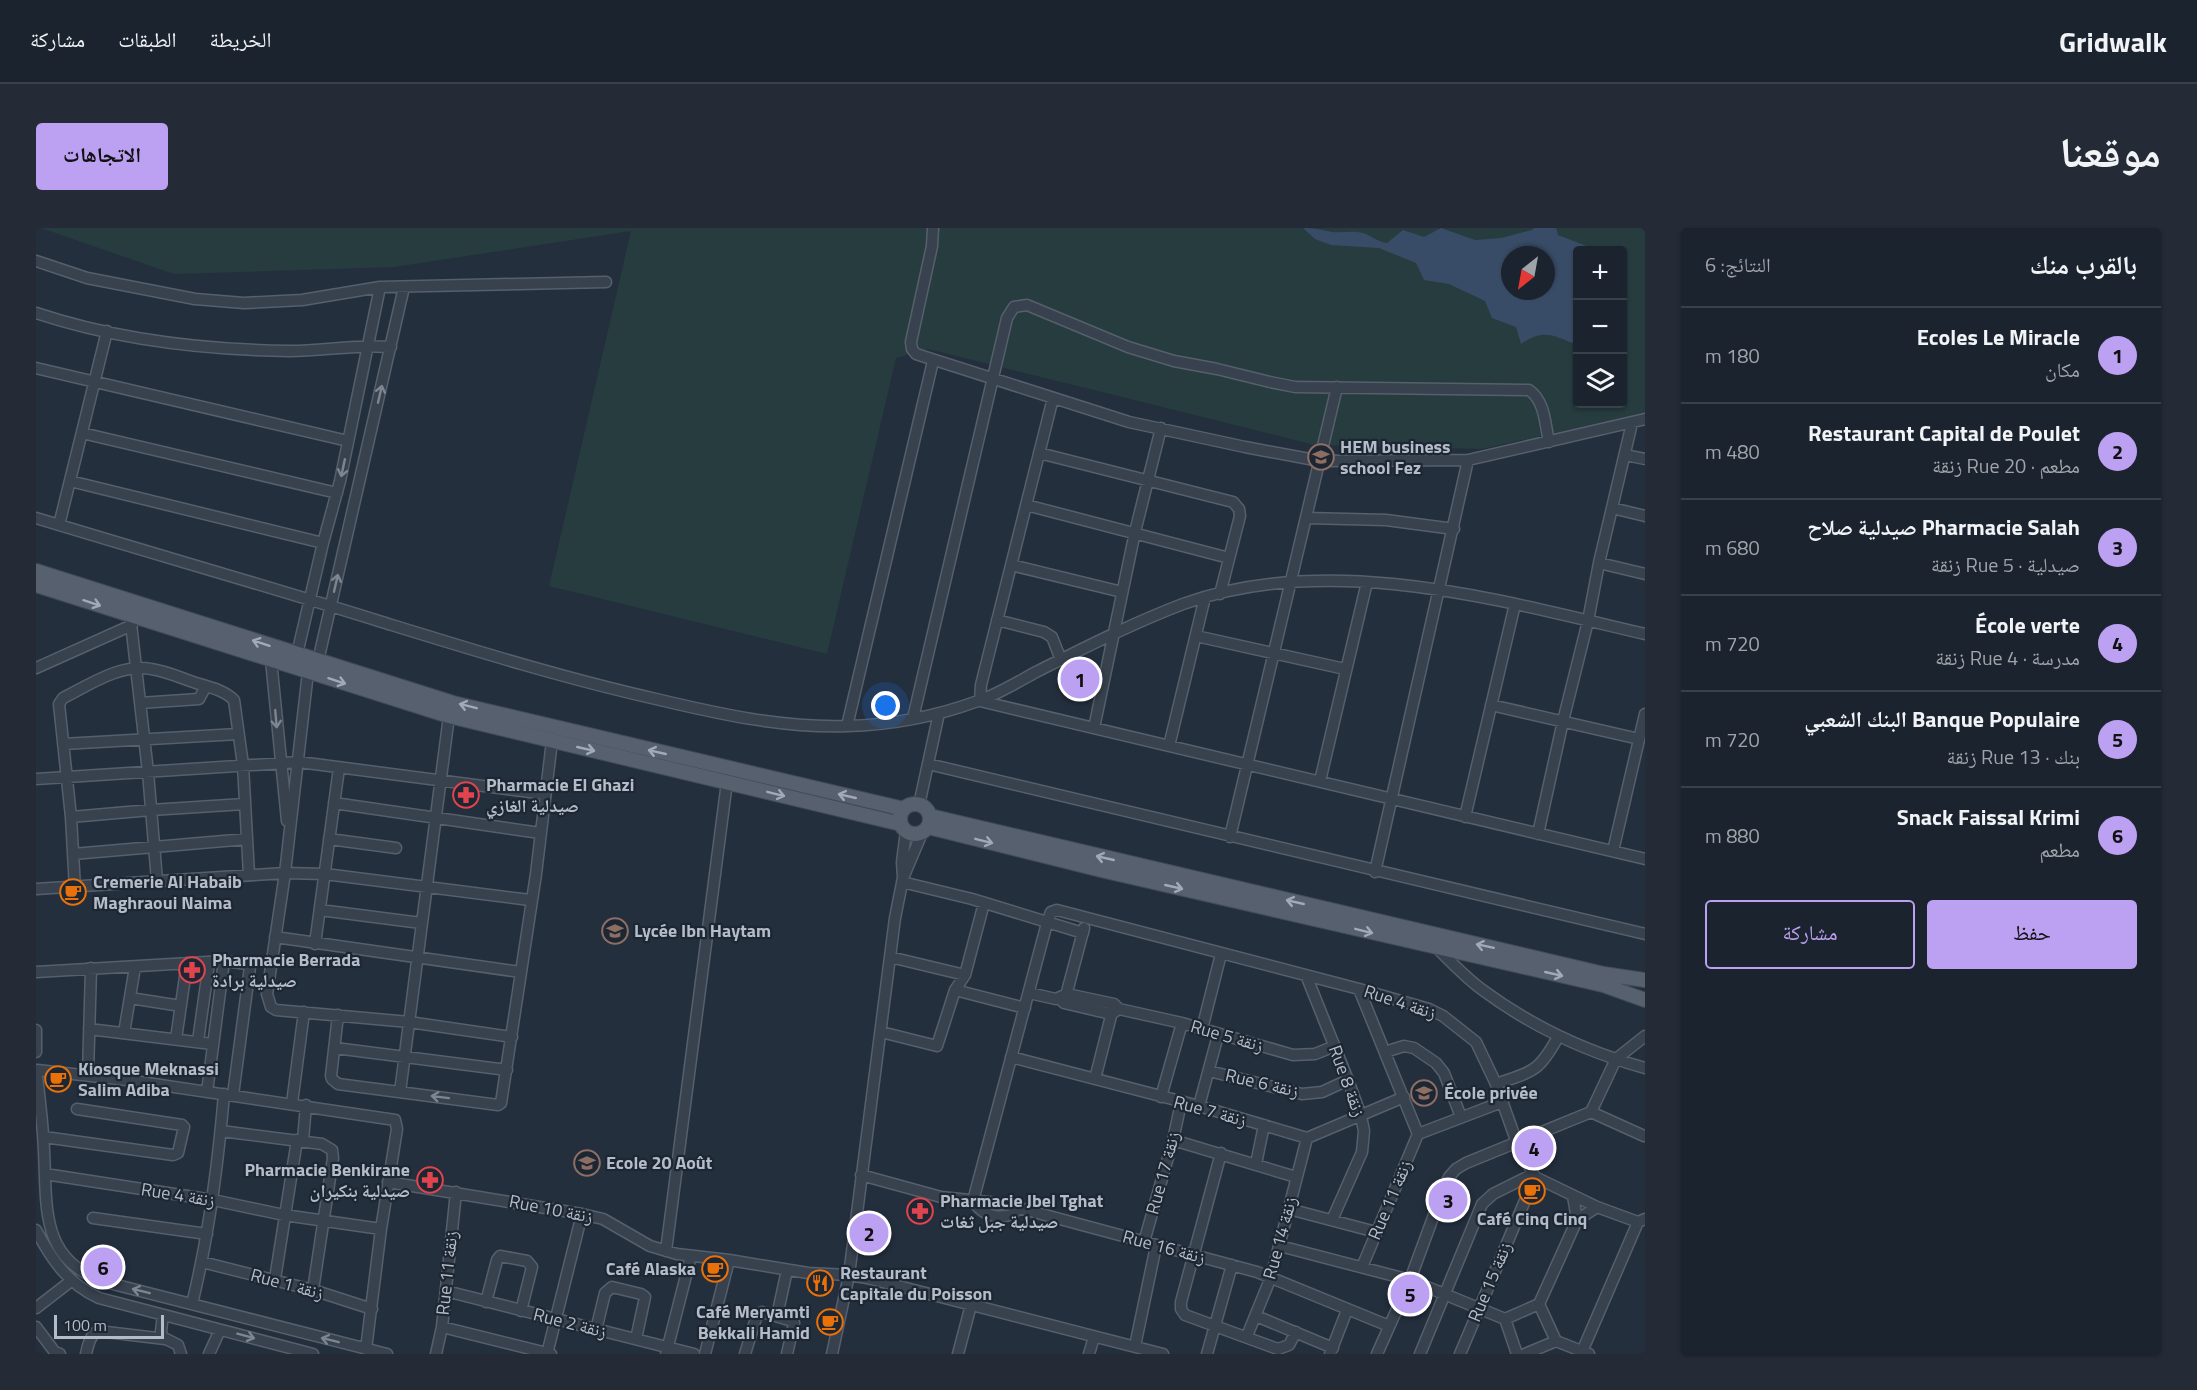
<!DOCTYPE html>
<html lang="ar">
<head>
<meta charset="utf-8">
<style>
  :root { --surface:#1b232e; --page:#242b36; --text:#f1f3f6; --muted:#a0a4aa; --line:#39404a; --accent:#bca0f2 }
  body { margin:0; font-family:"Titillium Web","Noto Naskh Arabic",sans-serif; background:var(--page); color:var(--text); direction:rtl }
  .controls { position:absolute; right:18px; top:18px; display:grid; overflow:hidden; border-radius:6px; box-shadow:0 2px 4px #0004 }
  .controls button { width:54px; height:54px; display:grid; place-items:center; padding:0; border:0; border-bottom:2px solid var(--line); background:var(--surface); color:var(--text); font:30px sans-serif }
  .compass { position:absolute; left:1465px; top:18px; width:54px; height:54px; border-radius:50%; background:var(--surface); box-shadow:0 2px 4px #0004; rotate:211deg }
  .scale { position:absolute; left:18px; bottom:15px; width:110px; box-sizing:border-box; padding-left:6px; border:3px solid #b4bcc9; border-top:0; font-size:16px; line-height:21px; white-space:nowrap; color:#b4bcc9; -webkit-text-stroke:4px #1d2633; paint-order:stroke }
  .you { position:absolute; left:850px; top:478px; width:21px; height:21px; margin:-15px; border:4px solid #fff; border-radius:50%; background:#1a73e8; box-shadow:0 0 0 9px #1a73e833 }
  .badge { display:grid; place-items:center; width:39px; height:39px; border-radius:50%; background:var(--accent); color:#111; font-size:20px; font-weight:700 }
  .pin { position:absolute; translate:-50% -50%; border:3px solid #fff; box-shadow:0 2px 6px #0006 }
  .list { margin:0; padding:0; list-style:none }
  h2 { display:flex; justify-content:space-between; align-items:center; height:78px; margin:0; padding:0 24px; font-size:26px }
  h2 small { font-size:20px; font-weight:400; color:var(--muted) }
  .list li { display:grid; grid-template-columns:39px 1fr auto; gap:18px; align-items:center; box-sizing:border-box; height:96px; padding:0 24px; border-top:2px solid var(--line) }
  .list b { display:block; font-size:22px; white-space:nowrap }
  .list p { margin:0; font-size:20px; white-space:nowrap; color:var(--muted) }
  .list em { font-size:20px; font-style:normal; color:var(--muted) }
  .actions { display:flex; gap:12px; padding:18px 24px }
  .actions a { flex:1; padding:14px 0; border:2px solid var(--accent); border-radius:6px; text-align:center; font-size:21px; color:var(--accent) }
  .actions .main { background:var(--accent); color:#111 }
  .icon { flex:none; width:33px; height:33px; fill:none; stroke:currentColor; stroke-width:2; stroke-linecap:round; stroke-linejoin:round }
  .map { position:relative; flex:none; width:1609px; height:1126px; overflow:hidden; direction:ltr; border-radius:6px }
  header { display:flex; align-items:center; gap:36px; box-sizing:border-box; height:84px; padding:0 30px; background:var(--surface); border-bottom:2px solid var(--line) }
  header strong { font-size:28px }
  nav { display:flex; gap:33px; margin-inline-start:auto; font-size:21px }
  .intro { display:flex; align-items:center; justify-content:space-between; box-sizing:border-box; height:144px; padding:0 36px }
  h1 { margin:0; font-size:42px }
  .button { padding:15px 27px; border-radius:6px; background:var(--accent); color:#111; font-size:21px; font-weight:700 }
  main { display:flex; gap:36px; padding:0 36px }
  aside { flex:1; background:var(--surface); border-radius:6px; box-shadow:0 2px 4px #0004 }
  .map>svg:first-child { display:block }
  .green { fill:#263c3f; fill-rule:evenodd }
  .water { fill:#394c67; fill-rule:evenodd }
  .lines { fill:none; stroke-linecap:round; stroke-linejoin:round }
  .minor-casing { stroke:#565f6c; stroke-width:13 }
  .major-casing { stroke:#414a57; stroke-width:16 }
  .minor { stroke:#38414e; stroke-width:10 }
  .major { stroke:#56606e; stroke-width:14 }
  .oneway { stroke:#7c8592 }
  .oneway2 { stroke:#a1aab7 }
  .labels { text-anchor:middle; stroke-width:4.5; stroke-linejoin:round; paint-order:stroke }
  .poi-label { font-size:18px; font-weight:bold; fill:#b4bcc9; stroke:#1d2633; text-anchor:start }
  .street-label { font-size:18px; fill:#b4bcc9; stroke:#1d2633 }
</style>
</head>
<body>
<header>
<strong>Gridwalk</strong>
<nav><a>الخريطة</a><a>الطبقات</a><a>مشاركة</a></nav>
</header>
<div class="intro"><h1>موقعنا</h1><a class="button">الاتجاهات</a></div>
<main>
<aside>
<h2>بالقرب منك<small>النتائج: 6</small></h2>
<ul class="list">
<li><span class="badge">1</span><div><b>Ecoles Le Miracle</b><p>مكان</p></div><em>180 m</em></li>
<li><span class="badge">2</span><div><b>Restaurant Capital de Poulet</b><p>مطعم · Rue 20 زنقة</p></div><em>480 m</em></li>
<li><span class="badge">3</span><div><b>Pharmacie Salah صيدلية صلاح</b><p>صيدلية · Rue 5 زنقة</p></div><em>680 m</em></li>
<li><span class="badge">4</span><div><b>École verte</b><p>مدرسة · Rue 4 زنقة</p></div><em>720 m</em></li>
<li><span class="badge">5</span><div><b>Banque Populaire البنك الشعبي</b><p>بنك · Rue 13 زنقة</p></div><em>720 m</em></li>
<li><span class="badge">6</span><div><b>Snack Faissal Krimi</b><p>مطعم</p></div><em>880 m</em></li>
</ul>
<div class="actions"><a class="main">حفظ</a><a>مشاركة</a></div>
</aside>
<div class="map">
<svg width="1609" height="1126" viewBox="0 0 1609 1126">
  <rect width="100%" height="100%" fill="#242f3e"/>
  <path class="green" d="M 5,0 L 1609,0 L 1609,185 L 1446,221 L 1279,217 L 892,121 L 860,130 L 791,426 L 513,358 L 595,3 L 358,39 L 138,46 ZM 1542,22 L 1586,22 L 1586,176 L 1542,176 ZM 1474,27 L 1510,27 L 1510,63 L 1474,63 Z"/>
  <path class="water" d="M 1267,0 C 1278,0 1286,2 1296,4 C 1308,5 1318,2 1330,6 C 1339,10 1340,13 1351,15 L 1367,2 L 1388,9 L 1405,0 L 1439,12 L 1465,10 L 1496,2 L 1498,0 L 1520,0 L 1522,7 L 1561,22 L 1542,22 L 1541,108 L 1536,115 C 1515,106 1505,102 1485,116 L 1480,99 L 1456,90 L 1449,73 L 1413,56 L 1388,52 L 1380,35 L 1343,20 L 1295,17 L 1279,11 ZM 1474,27 L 1510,27 L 1510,63 L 1474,63 Z"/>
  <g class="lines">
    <g class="minor-casing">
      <path id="minor" d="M 897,0 L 896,18 L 875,114 L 876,121 L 880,126 L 1093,194 L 1209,219 L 1284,233 L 1432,232 L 1609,191
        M 0,33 L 51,50 L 159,71 L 208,75 L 266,72 L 344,59 L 570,54
        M 0,85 C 81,112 169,122 254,123 C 288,123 321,116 355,119
        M 0,140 L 312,213
        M 1017,170 L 945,457 L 944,473 L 1609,631
        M 46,205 L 301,265
        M 1003,225 L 1197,274 L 1203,281 L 1204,288 L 1184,366
        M 1589,227 L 1609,231
        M 34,253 L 287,315
        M 990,277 L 1193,330
        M 1576,280 L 1609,288
        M 0,290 C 115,325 231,358 346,394 C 437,422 527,450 620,471 C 683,486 746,500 811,498 C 854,497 901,488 942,473 C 963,466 983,453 1002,443 C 1050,419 1097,395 1147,376 C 1293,323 1463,372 1609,406
        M 1271,290 L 1350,292 L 1418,301
        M 23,297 L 71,103
        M 1563,335 L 1609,346
        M 975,337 L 1086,364
        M 94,387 L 112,544 L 121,653
        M 961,392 L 1008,404 L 1016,409 L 1025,432
        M 1160,408 L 1309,441
        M 261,426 L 287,315 L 304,253 L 344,59
        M 235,432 L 251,593
        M 282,433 L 368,59
        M 0,440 L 96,397
        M 272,444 L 249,645 L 231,766 L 235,779 L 240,782 L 373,794 L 476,809
        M 104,475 L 163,471 L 170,458
        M 1455,477 L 1603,511
        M 877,490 L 971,90 L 978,79 L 991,77 L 1092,119 L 1138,133 L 1181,141 L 1234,154 L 1259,159 L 1493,162 C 1509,173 1509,196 1513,214
        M 811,498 L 897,133
        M 1058,500 L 1099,304 L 1125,200
        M 27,516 L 202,506
        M 1133,518 L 1169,369
        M 892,536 L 1609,706
        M 0,551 L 263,534 L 509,566
        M 1284,553 L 1331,354
        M 298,575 L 504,605
        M 883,577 L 903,485
        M 35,589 L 115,582 L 208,576
        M 1429,589 L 1479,376
        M 1502,606 L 1527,493 L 1552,393 L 1563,335 L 1596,195
        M 1194,609 L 1301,159
        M 293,611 L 360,620
        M 1577,623 L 1609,486
        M 37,626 L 211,611
        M 1339,644 L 1432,232
        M 867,650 L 866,634 L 870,603
        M 866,654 L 936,671 L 1047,705
        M 39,660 L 35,589 L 23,476 L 27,470 C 53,457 85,435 115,441 C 130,443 145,450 160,455 C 173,459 188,462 198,472 L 207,537 L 213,647
        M 0,661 L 249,645 L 289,646 L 494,672
        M 284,682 L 385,695
        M 239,709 L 484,744
        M 279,716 L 303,540
        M 1401,720 C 1416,735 1431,751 1448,763 C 1497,799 1551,824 1609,840
        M 854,729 L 929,747
        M 0,744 L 188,733 L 212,736 L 214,739 L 197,867
        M 1270,747 L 1312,852 L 1325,888 L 1328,903 L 1326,924 L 1296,992
        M 1323,761 L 1382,906
        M 919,762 L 989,780
        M 993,765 L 1020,771 L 1031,766 L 1078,776
        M 94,770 L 145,778
        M 1024,771 L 1028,775 L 1075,786 L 1080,783
        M 1028,775 L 1048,700
        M 1078,776 L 1083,781 L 1146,795 L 1257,827 L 1279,826 L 1299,818
        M 302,787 L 295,848 L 296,851 L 302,856 L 462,877 L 465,875 L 500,646 L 516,513
        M 53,801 L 176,816
        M 1166,801 L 1185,726
        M 0,802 L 0,824
        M 845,804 L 901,818 L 919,762 L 929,747 L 948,675
        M 88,805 L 99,739
        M 140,811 L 151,735
        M 162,813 L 173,735
        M 299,820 L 471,842
        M 1349,824 L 1368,818 L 1378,820 L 1400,835 L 1408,845 L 1425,889
        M 975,829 L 1163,878 L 1271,910 L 1368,869
        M 1,842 L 91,852 L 359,892 L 361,901 L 345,1001 L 330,1121
        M 1173,843 L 1266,866 L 1286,864 L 1312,852
        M 52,846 L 55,740
        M 1,849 C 4,873 7,898 8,923 C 11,981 4,1032 69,1054 L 351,1126
        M 1059,851 L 1078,776
        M 1460,856 C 1497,843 1502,845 1522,809
        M 171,864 L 188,733
        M 364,864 L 413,488
        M 1125,869 L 1146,795
        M 256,875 L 268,784
        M 1163,878 L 1182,807
        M 1555,884 L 1608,908
        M 185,903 L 286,916 L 296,922 L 297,930 L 277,1062
        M 1382,906 L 1466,874
        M 8,909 L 137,927 L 142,925 L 148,899 L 146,897 L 41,881
        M 267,912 L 270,877
        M 1137,912 L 1260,949
        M 1185,925 L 1145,1074 L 1145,1081 L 1149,1087 L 1242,1121 L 1253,1117 L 1260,1104
        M 1220,936 L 1228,897
        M 9,946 L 177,972 L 248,987 L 345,1001
        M 825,947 L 905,969 L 962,975 L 983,980 L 1221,1044 L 1353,1098
        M 352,954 L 546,986 L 567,991 L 614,1018 L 641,1026 L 693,1032 L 772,1045 L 813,1047 L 831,1050 L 1127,1126
        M 1537,968 L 1541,992
        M 983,980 C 970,994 948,990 937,973 L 1011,695 L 1015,684 L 1021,682 L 1323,761 L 1393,781 L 1407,788 L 1440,814 L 1460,856 L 1481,915 L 1499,949 L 1561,979 L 1602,994 L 1609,991
        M 1253,981 L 1340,1004
        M 57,990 L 171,1006
        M 0,1002 C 16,1032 32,1056 63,1070 L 277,1126
        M 1108,1014 L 1137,912 L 1145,875
        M 1244,1018 L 1374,1052 L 1469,1091
        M 630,1023 L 691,554
        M 166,1034 L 277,1062 L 336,1081
        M 1326,1039 L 1382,906
        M 239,1051 L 261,912
        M 410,1063 L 658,1126
        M 450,1074 L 461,1032 L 464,1028 L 491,1033 L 496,1039 L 485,1083
        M 156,1076 C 173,1007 182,937 188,866
        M 1503,1076 L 1541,992 L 1561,979
        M 0,1080 L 35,1053
        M 127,1087 L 125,1103 L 126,1109 L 142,1117 L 145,1126
        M 741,1088 L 751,1042
        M 1220,1088 L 1297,1120
        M 0,1099 L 18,1123 L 24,1126
        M 406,1099 L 515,1126
        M 560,1102 L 569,1065 L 576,1059 L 605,1066 L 609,1069 L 600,1111
        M 1211,1108 L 1235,1049 L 1271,910
        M 1520,1113 L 1553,1126
        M 1099,1118 L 1120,1018
        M 50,1126 C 52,1117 54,1107 62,1103 L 129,1111
        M 173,1126 L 184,1102
        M 400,1126 L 406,1099 L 420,964
        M 511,1126 L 546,986
        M 630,1126 L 655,1028
        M 669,1126 L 693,1032
        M 709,1126 L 720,1090 L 726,1084 L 753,1092 L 758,1095 L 751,1126
        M 796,1126 L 813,1047 L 859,690 L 867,650 L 886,605
        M 922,1126 L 935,1077
        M 1053,1126 L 1058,1109
        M 1171,1126 L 1196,1037
        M 1294,1126 L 1311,1082
        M 1341,1126 L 1374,1052 L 1406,965 L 1413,949 L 1420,941 L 1430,935 L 1555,884 L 1580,831 L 1609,808
        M 1384,1126 L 1446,976 L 1457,966 L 1497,946
        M 1424,1126 L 1499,949
        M 1481,1126 L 1469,1091 L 1503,1076
        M 1489,1126 L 1520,1113 L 1503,1076
        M 1545,1126 L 1602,994"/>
    </g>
    <g class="major-casing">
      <path id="major" d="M 0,343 L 417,475 L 868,581
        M 0,357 L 413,488 L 865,596
        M864 591a15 15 0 1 1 30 0a15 15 0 1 1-30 0Z
        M 894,588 L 1568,746 L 1609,752
        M 892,599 L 1065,642 L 1567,757 L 1609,772"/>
    </g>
    <use href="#minor" class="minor"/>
    <use href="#major" class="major"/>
  </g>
  <defs><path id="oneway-shaft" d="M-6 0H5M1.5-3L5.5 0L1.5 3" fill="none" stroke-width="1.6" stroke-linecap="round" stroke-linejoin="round" transform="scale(1.5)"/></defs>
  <g class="oneway">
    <use href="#oneway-shaft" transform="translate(344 166) rotate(-77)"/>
    <use href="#oneway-shaft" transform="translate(307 240) rotate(102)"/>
    <use href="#oneway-shaft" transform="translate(300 355) rotate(-77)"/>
    <use href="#oneway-shaft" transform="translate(240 491) rotate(85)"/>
    <use href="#oneway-shaft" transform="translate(404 869) rotate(-173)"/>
    <use href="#oneway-shaft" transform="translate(105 1063) rotate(-166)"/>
    <use href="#oneway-shaft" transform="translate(210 1108) rotate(15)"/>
    <use href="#oneway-shaft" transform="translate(294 1112) rotate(-166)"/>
  </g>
  <g class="oneway2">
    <use href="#oneway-shaft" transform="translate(56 375) rotate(18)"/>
    <use href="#oneway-shaft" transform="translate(225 415) rotate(-162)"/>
    <use href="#oneway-shaft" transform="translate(301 453) rotate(18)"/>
    <use href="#oneway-shaft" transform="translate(432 478) rotate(-166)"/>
    <use href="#oneway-shaft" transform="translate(550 521) rotate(13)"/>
    <use href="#oneway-shaft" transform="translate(621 524) rotate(-167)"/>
    <use href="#oneway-shaft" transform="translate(740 566) rotate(14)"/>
    <use href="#oneway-shaft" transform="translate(811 568) rotate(-167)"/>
    <use href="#oneway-shaft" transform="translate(948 613) rotate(14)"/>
    <use href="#oneway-shaft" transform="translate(1069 630) rotate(-167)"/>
    <use href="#oneway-shaft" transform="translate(1138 659) rotate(13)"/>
    <use href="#oneway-shaft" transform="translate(1259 674) rotate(-167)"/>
    <use href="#oneway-shaft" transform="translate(1328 703) rotate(14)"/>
    <use href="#oneway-shaft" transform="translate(1449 718) rotate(-168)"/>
    <use href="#oneway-shaft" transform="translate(1518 746) rotate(13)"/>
  </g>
  <defs>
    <g id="school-ring" transform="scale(1.35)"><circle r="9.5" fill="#1d2633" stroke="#8d6e63" stroke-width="1.5"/><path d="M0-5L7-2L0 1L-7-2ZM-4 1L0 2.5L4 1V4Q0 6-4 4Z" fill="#8d6e63"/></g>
    <g id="pharmacy-ring" transform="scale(1.35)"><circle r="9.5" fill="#1d2633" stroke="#e0444e" stroke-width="1.5"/><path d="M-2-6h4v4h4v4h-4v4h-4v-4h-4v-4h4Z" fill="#e0444e"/></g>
    <g id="cafe-ring" transform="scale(1.35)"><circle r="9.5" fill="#1d2633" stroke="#e8710a" stroke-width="1.5"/><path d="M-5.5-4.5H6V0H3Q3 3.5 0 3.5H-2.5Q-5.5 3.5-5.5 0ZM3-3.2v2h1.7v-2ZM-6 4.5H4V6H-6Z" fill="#e8710a"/></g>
    <g id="restaurant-ring" transform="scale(1.35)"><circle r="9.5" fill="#1d2633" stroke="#e8710a" stroke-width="1.5"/><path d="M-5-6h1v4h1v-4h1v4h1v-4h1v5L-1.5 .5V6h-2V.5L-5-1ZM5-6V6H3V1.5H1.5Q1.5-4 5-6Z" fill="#e8710a"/></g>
  </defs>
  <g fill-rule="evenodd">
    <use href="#school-ring" x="1285" y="229"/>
    <use href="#pharmacy-ring" x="430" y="567"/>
    <use href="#cafe-ring" x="37" y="664"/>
    <use href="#school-ring" x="579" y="703"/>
    <use href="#pharmacy-ring" x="156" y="742"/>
    <use href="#cafe-ring" x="22" y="851"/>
    <use href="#school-ring" x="1388" y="865"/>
    <use href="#school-ring" x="551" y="935"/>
    <use href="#pharmacy-ring" x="394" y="952"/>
    <use href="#cafe-ring" x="1496" y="963"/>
    <use href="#pharmacy-ring" x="884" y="983"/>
    <use href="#cafe-ring" x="679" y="1041"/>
    <use href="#restaurant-ring" x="784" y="1055"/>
    <use href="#cafe-ring" x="794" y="1094"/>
  </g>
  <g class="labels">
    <g class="poi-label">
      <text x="1304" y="225">HEM business<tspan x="1304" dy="21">school Fez</tspan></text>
      <text x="450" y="563">Pharmacie El Ghazi<tspan x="450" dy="21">صيدلية الغازي</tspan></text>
      <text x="57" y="660">Cremerie Al Habaib<tspan x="57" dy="21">Maghraoui Naima</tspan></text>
      <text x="598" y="709">Lycée Ibn Haytam</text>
      <text x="176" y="738">Pharmacie Berrada<tspan x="176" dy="21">صيدلية برادة</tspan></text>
      <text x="42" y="847">Kiosque Meknassi<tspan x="42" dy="21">Salim Adiba</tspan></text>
      <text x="1408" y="871">École privée</text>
      <text x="570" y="941">Ecole 20 Août</text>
      <text x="374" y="948" text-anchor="end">Pharmacie Benkirane<tspan x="374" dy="21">صيدلية بنكيران</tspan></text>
      <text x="904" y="979">Pharmacie Jbel Tghat<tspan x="904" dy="21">صيدلية جبل ثغات</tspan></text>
      <text x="1496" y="997" text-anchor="middle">Café Cinq Cinq</text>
      <text x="660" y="1047" text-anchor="end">Café Alaska</text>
      <text x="804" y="1051">Restaurant<tspan x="804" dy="21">Capitale du Poisson</tspan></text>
      <text x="774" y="1090" text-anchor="end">Café Meryamti<tspan x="774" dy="21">Bekkali Hamid</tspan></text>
    </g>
    <g class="street-label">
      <text transform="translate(1364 774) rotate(18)" y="6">Rue 4 زنقة</text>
      <text transform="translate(1191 808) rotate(16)" y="6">Rue 5 زنقة</text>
      <text transform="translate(1311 853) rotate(70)" y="6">Rue 8 زنقة</text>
      <text transform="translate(1226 855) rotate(13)" y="6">Rue 6 زنقة</text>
      <text transform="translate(1174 883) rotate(15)" y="6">Rue 7 زنقة</text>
      <text transform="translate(1127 945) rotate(-75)" y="6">Rue 17 زنقة</text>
      <text transform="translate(142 967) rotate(9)" y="6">Rue 4 زنقة</text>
      <text transform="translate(1354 972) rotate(-67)" y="6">Rue 11 زنقة</text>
      <text transform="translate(515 981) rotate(11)" y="6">Rue 10 زنقة</text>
      <text transform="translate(1244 1010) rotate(-75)" y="6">Rue 14 زنقة</text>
      <text transform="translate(1128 1019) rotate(15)" y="6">Rue 16 زنقة</text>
      <text transform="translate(411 1045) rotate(-84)" y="6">Rue 11 زنقة</text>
      <text transform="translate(1454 1054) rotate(-67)" y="6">Rue 15 زنقة</text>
      <text transform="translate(251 1056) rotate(15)" y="6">Rue 1 زنقة</text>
      <text transform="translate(534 1095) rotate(14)" y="6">Rue 2 زنقة</text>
    </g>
  </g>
</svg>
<div class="controls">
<button>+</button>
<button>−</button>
<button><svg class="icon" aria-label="layers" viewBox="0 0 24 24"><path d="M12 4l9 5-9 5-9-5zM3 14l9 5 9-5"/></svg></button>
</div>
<svg class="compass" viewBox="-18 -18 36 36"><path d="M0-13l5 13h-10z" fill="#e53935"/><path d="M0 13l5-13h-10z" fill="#a0a4aa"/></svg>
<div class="scale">100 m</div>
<div class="you"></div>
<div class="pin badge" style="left:1044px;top:451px">1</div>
<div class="pin badge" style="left:833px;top:1005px">2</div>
<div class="pin badge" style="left:1412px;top:972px">3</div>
<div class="pin badge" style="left:1498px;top:920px">4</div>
<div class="pin badge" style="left:1374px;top:1066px">5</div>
<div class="pin badge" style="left:67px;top:1039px">6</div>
</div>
</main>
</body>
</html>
